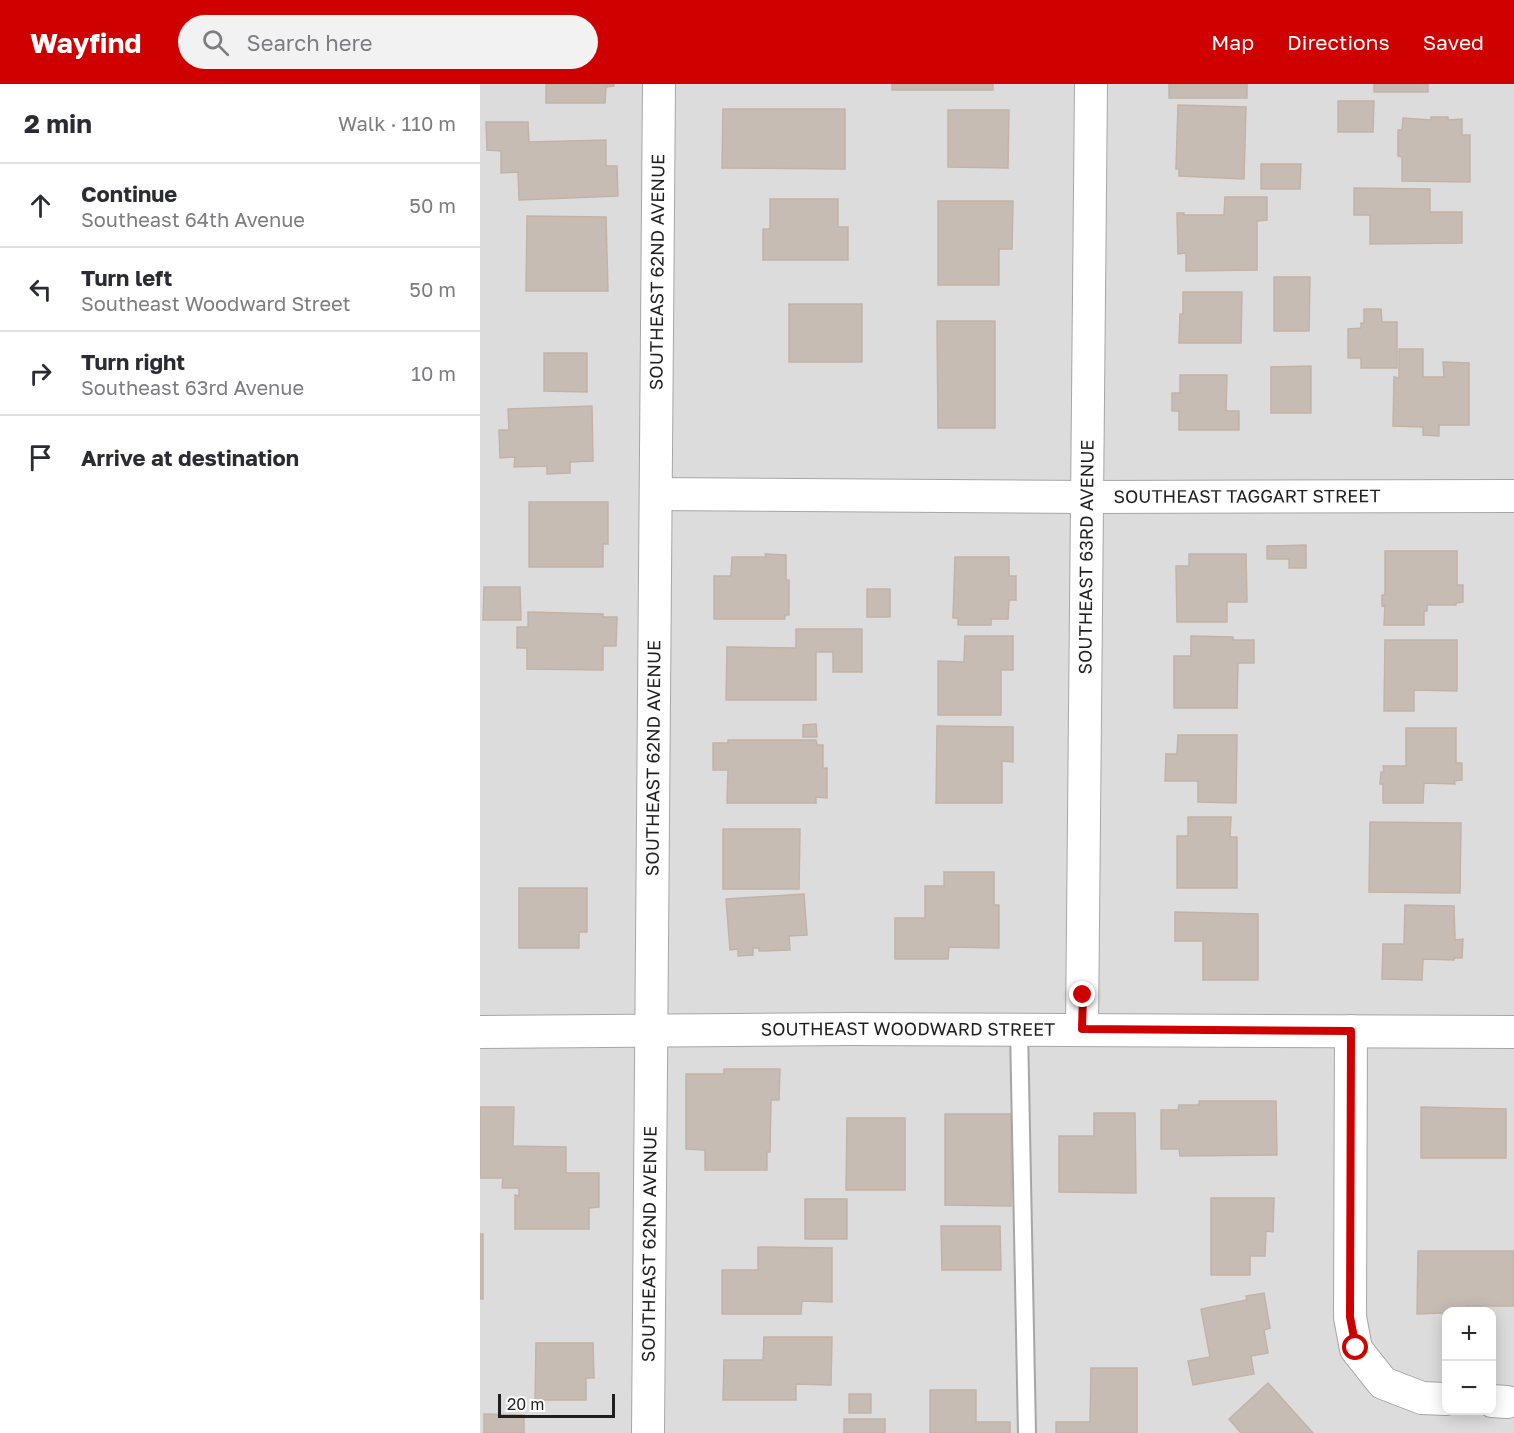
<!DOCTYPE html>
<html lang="en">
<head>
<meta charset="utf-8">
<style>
  :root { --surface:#fff; --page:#f2f2f3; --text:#2b2b33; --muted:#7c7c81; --line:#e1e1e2; --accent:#ce0100 }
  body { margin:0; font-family:"Golos Text",sans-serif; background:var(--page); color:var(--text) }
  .controls { position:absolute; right:18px; bottom:18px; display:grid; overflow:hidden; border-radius:12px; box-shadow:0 3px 15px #0003 }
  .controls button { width:54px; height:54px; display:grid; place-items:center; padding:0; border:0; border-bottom:2px solid var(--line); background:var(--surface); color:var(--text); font:30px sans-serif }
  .scale { position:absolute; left:18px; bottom:15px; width:117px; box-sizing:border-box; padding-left:6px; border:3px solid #1f1f1f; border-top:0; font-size:16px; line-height:21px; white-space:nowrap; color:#1f1f1f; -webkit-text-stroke:4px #fff; paint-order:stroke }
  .stop { position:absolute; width:18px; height:18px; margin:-14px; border:4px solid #ce0100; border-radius:50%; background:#fff }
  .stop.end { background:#ce0100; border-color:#fff; box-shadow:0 2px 6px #0008 }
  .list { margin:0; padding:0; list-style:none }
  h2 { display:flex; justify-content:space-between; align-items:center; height:78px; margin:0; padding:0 24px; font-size:26px }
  h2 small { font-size:20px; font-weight:400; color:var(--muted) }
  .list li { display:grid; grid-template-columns:39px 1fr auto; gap:18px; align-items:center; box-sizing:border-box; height:84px; padding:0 24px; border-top:2px solid var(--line) }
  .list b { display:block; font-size:22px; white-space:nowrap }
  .list p { margin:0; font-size:20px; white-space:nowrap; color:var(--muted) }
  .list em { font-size:20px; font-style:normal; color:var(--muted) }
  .icon { flex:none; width:33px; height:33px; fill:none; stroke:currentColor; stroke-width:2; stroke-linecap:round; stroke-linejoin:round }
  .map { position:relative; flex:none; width:1034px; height:1349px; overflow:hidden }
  header { display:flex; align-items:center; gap:36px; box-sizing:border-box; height:84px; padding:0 30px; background:var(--accent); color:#fff }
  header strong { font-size:28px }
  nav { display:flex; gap:33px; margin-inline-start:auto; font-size:21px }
  .search { width:420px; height:54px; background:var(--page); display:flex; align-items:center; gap:15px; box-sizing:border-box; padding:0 21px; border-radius:33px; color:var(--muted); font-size:22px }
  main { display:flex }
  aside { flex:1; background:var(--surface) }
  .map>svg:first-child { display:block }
  .residential { fill:#dddcdc; fill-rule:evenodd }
  .building { fill:#c6bcb4; stroke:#c3b3a6; stroke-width:1.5 }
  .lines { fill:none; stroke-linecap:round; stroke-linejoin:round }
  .service-casing { stroke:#a6a6a6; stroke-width:20 }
  .minor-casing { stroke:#a6a6a6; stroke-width:34 }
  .service { stroke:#fff; stroke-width:16 }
  .minor { stroke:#fff; stroke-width:32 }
  .route { stroke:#ce0100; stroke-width:8 }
  .labels { text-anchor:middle; stroke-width:4.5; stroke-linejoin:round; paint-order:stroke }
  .street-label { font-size:18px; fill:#1f1f1f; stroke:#fff }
</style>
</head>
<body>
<header>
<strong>Wayfind</strong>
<div class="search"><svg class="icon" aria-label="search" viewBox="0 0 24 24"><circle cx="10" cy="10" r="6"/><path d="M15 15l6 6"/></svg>Search here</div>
<nav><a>Map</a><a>Directions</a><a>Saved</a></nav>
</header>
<main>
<aside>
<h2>2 min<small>Walk · 110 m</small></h2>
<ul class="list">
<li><svg class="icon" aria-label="ahead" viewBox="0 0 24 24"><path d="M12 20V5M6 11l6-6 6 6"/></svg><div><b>Continue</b><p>Southeast 64th Avenue</p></div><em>50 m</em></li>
<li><svg class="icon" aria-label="left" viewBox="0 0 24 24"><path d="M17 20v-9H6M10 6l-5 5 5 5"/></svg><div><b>Turn left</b><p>Southeast Woodward Street</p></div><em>50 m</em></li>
<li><svg class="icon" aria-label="right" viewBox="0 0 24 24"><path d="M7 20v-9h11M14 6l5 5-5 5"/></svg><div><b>Turn right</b><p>Southeast 63rd Avenue</p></div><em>10 m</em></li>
<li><svg class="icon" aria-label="arrive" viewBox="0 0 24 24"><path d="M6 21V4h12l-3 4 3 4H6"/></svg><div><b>Arrive at destination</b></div></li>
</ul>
</aside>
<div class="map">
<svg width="1034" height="1349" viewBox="0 0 1034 1349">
  <rect width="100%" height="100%" fill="#f1ede5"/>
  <path class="residential" d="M 0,0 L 1034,0 L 1034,1349 L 0,1349 ZM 966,1228 L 1012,1228 L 1012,1326 L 966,1326 Z"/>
  <path class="building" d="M 66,0 L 134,0 L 134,2 L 126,3 L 125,19 L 66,19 Z
    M 412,0 L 513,0 L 513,6 L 412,6 Z
    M 689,0 L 767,0 L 767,14 L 689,14 Z
    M 894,0 L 948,0 L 948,8 L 894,8 Z
    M 858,17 L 894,17 L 893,48 L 858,48 Z
    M 698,21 L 766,23 L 764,95 L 699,92 L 699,85 L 696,85 Z
    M 243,25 L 365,25 L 365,85 L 242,84 Z
    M 468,26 L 529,26 L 528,84 L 468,83 Z
    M 951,33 L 968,33 L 968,36 L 982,35 L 982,51 L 990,51 L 990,98 L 922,97 L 922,73 L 918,72 L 918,46 L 922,46 L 923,34 L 951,36 Z
    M 6,38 L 48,38 L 49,58 L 126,56 L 126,82 L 137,82 L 138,112 L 39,116 L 38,88 L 21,89 L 21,67 L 7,66 Z
    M 781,80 L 821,80 L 820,105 L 781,105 Z
    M 874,104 L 950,105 L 950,128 L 982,128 L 982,159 L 890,160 L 890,131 L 874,131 Z
    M 745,113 L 787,113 L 787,136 L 777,137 L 777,186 L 706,187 L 706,169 L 698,170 L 697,129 L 704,129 L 704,131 L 744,131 Z
    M 290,115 L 358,115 L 358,143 L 368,143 L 368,176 L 283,176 L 283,145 L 290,145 Z
    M 458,117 L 533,117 L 532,165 L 519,165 L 519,201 L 458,201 Z
    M 47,132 L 126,133 L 128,207 L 46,207 Z
    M 794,193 L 830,193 L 829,247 L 794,247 Z
    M 703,208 L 762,208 L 761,259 L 699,259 L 700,230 L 703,230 Z
    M 309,220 L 382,220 L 382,278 L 309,278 Z
    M 884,225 L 901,225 L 902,238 L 917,238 L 917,284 L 881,284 L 881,274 L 868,274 L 868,245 L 881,244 L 881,239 L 884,239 Z
    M 457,237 L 515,237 L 515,344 L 458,344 Z
    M 919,265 L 943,265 L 943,293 L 964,293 L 963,278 L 989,279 L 989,341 L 959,341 L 959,352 L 943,351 L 943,343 L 913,342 L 914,293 L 919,294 Z
    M 64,269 L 107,269 L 107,308 L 64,307 Z
    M 831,282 L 831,329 L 791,329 L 791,283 Z
    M 700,291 L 747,291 L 746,327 L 759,327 L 759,346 L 699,346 L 699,327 L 692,327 L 692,309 L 700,309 Z
    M 112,322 L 113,377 L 90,378 L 90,389 L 67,390 L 67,382 L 34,383 L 35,373 L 20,374 L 19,346 L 29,346 L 28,325 Z
    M 49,418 L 128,418 L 128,460 L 123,460 L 123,483 L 49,483 Z
    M 826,461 L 826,484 L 809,484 L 809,475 L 787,475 L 787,462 Z
    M 905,467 L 977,467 L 977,501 L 983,501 L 983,518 L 976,519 L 976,521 L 947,521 L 947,527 L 944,527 L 944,541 L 904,541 L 905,521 L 902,522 L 902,511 L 905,511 Z
    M 285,470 L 306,471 L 306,496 L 309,496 L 309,531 L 305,531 L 305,535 L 234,535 L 234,492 L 251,492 L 252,473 L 286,473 Z
    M 709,470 L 766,470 L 767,518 L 747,518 L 747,538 L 697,538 L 696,482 L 709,482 Z
    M 475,473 L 529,473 L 529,492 L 536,492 L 536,516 L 529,516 L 528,535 L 511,535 L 511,541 L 478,541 L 478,534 L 473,534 Z
    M 4,503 L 40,503 L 41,536 L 3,536 Z
    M 387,505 L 410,505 L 410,533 L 387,533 Z
    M 48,528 L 123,530 L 123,533 L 137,533 L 136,562 L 123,562 L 123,586 L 47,585 L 47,564 L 37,564 L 37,543 L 48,543 Z
    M 316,545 L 382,545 L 382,588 L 353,588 L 353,568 L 336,568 L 336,616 L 246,616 L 247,563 L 316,564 Z
    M 485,552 L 533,552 L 533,586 L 521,586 L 521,631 L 458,631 L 458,577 L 484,578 Z
    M 711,552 L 753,553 L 753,556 L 774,556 L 774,579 L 758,579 L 757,624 L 694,624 L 694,572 L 711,572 Z
    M 905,556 L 977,556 L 977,607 L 934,606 L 934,627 L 904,627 Z
    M 336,640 L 337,653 L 323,653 L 323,641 Z
    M 457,642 L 533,643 L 533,678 L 522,677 L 522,719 L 456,719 Z
    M 926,644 L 976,644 L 976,679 L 982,679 L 982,696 L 974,697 L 975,700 L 944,699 L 943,719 L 903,719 L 903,700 L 900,700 L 901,688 L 904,688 L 903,682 L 926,682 Z
    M 698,651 L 757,651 L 756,719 L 718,718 L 718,697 L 685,697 L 686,670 L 697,670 Z
    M 248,656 L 336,656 L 337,661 L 343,661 L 343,684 L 347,684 L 347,714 L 336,713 L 336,719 L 247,719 L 248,686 L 233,686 L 233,659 L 248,659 Z
    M 708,733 L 751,733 L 750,753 L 757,753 L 757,804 L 697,804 L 697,752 L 708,752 Z
    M 890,738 L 981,739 L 980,809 L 889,808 Z
    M 243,745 L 320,745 L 319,805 L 243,805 Z
    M 464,788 L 514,788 L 514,821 L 519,821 L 519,864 L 469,863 L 468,875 L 415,875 L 415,834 L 445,834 L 445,802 L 464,802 Z
    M 39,804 L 107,804 L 107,848 L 99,848 L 99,864 L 39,864 Z
    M 324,810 L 327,851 L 309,852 L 310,866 L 279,867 L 279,864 L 273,864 L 273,871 L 258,872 L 258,865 L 250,866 L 246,815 Z
    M 925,821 L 974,822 L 975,856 L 983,855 L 982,874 L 974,874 L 974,876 L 943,875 L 942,896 L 902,895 L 903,860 L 924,860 Z
    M 695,828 L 778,830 L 778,896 L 723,896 L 723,857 L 695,857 Z
    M 244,985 L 300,985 L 299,1016 L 291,1016 L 290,1068 L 287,1068 L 287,1086 L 225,1086 L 225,1066 L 206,1065 L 206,990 L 244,990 Z
    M 719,1017 L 796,1017 L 797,1071 L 700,1072 L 699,1065 L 681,1065 L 681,1026 L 698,1026 L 699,1021 L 719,1021 Z
    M 0,1023 L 34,1023 L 33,1062 L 86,1063 L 86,1089 L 119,1089 L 119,1123 L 109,1124 L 109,1145 L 35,1145 L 35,1111 L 39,1112 L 39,1104 L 22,1104 L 23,1094 L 0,1094 Z
    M 941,1023 L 1026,1025 L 1026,1074 L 941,1074 Z
    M 614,1029 L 655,1029 L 656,1109 L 579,1108 L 579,1052 L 614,1052 Z
    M 465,1030 L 531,1030 L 531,1122 L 465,1121 Z
    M 367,1034 L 425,1034 L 425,1106 L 366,1106 Z
    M 731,1114 L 794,1114 L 793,1148 L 786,1147 L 785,1172 L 770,1172 L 770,1191 L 731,1191 Z
    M 325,1115 L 367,1115 L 367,1155 L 325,1155 Z
    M 461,1142 L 520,1142 L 521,1186 L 462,1186 Z
    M 0,1150 L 3,1150 L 3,1215 L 0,1215 Z
    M 278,1163 L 352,1164 L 352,1218 L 322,1217 L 321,1230 L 242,1230 L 242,1186 L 278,1186 Z
    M 938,1167 L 1034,1167 L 1034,1222 L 988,1222 L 988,1228 L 937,1230 Z
    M 784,1209 L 790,1244 L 784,1246 L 788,1269 L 771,1272 L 774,1290 L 713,1301 L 708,1277 L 730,1273 L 721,1225 L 767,1216 L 766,1212 Z
    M 284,1253 L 352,1253 L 351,1301 L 316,1300 L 316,1316 L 243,1316 L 244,1276 L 283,1276 Z
    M 56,1259 L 113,1259 L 114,1294 L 106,1294 L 106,1316 L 55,1316 Z
    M 611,1284 L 657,1284 L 657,1349 L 576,1349 L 576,1338 L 610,1338 Z
    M 788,1299 L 833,1349 L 761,1349 L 749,1335 Z
    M 450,1306 L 496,1306 L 496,1338 L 530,1338 L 530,1349 L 450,1349 Z
    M 369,1310 L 391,1310 L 391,1329 L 369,1329 Z
    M 4,1330 L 44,1331 L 44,1349 L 4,1349 Z
    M 364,1335 L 405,1335 L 405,1349 L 364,1349 Z"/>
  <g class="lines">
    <g class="service-casing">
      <path id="service" d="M 539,945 L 547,1349"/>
    </g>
    <g class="minor-casing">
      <g id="minor">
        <path id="s1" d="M 176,410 L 607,413 L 1034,412"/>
        <path id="s2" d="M 602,945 L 611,0"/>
        <path d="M 871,947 L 870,1233 L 876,1265 L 903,1299 L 942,1314 L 966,1315"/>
        <path id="s3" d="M 0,948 L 370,945 L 1034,948"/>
        <path d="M 1012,1317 L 1027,1318"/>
        <path id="s4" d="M 168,1349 L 179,0"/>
      </g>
    </g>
    <use href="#service" class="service"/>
    <use href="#minor" class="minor"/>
  </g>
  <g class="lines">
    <path class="route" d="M 603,911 L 602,945 L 871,947 L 870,1233 L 876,1264"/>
  </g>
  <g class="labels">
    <g class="street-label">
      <text dy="6" stroke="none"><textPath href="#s4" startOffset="1161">SOUTHEAST 62ND AVENUE</textPath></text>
      <text dy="6" stroke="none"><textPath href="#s1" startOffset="591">SOUTHEAST TAGGART STREET</textPath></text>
      <text dy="6" stroke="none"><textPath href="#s2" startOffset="472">SOUTHEAST 63RD AVENUE</textPath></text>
      <text dy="6" stroke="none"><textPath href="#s4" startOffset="675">SOUTHEAST 62ND AVENUE</textPath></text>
      <text dy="6" stroke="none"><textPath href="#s3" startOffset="428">SOUTHEAST WOODWARD STREET</textPath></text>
      <text dy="6" stroke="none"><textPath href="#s4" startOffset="189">SOUTHEAST 62ND AVENUE</textPath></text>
    </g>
  </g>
</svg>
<div class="controls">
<button>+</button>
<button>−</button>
</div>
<div class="scale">20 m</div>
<div class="stop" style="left:876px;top:1264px"></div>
<div class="stop end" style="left:603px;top:911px"></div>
</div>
</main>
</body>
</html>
